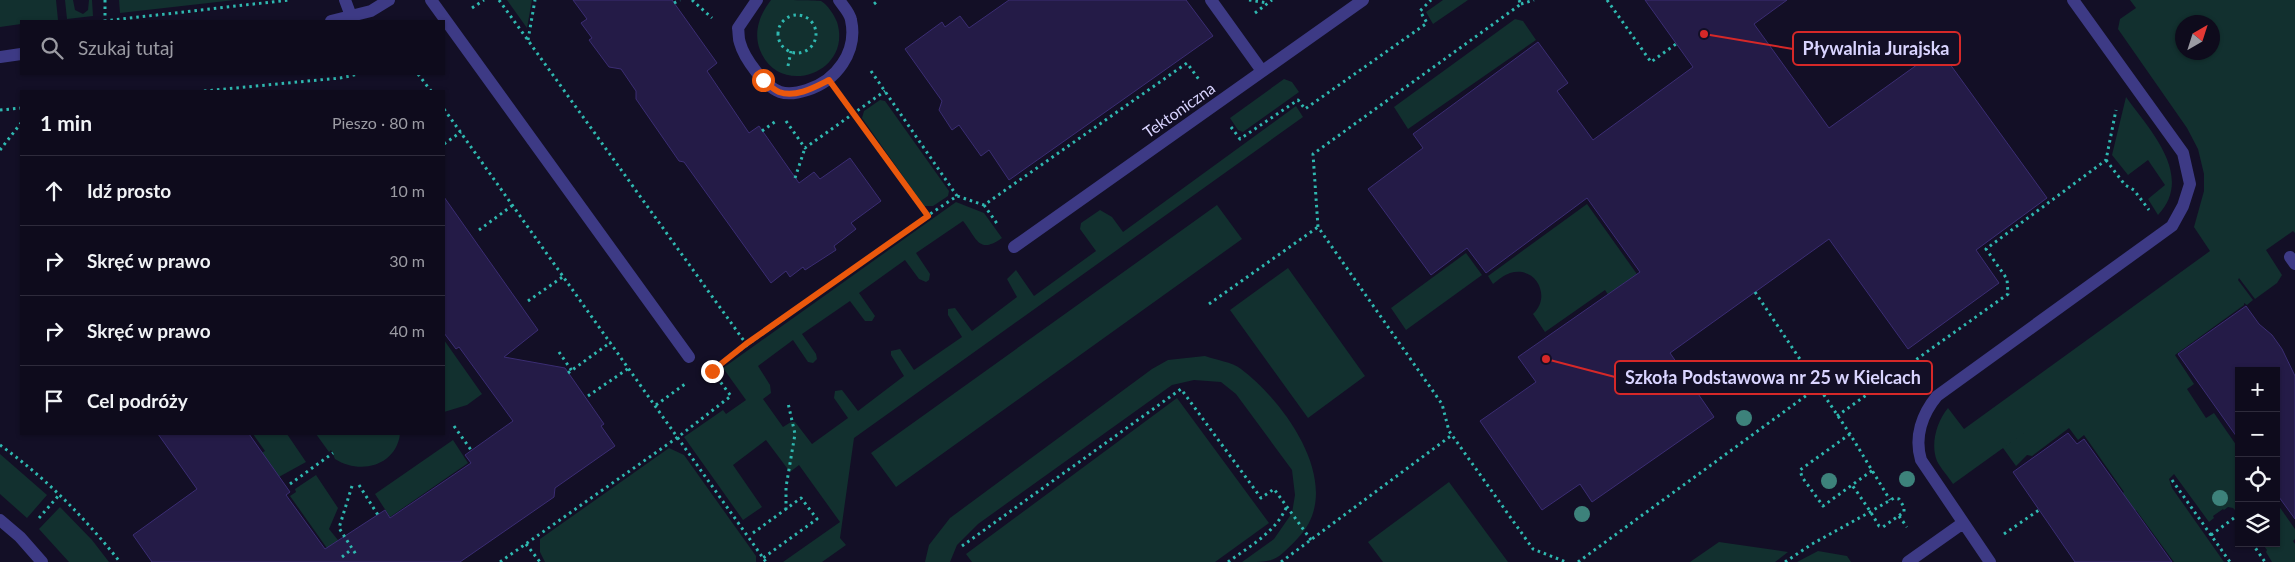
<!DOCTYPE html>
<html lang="pl">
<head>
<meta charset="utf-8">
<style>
  :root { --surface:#0e0b1c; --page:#171425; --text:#f1f3f6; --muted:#9b9ba3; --line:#2e2b3b }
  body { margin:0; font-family:Lato,sans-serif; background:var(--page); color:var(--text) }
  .controls { position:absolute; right:15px; bottom:15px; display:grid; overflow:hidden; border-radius:0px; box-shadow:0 1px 4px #0004 }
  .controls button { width:45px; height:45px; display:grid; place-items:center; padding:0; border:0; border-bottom:1px solid var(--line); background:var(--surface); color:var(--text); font:25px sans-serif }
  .compass { position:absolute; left:2175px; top:15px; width:45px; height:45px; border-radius:50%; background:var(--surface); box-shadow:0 1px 4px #0004; rotate:39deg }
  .stop { position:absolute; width:15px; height:15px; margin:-11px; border:4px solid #ea580c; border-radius:50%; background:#fff }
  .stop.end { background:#ea580c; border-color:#fff; box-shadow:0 1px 5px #0008 }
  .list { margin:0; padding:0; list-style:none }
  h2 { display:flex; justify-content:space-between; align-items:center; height:65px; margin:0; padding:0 20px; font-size:21px }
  h2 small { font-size:16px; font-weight:400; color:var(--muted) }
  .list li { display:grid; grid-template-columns:32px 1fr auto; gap:15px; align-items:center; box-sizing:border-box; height:70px; padding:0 20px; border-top:1px solid var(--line) }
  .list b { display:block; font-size:19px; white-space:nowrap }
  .list em { font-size:16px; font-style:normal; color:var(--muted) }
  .icon { flex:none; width:28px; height:28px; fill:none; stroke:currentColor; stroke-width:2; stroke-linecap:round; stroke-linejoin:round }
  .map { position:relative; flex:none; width:2295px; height:562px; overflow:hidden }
  .search { position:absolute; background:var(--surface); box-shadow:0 1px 4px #0004; left:20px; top:20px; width:425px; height:55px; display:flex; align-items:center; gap:12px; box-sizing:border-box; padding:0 18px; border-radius:0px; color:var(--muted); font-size:19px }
  .panel { position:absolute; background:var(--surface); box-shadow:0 1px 4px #0004; left:20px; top:90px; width:425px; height:345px; border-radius:0px }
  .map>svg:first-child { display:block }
  .green { fill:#12302f; fill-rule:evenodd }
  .building { fill:#241b47; stroke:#3b2d73 }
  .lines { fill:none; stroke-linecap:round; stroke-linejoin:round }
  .path { stroke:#2fb8b0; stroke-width:3; stroke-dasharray:2.5 4; stroke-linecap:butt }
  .minor { stroke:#3d3a85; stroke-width:12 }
  .tree { fill:#3d827b }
  .route { stroke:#ea580c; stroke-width:6 }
  .labels { text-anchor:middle; stroke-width:4; stroke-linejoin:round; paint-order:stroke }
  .street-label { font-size:16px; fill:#d9d4ff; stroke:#130f26 }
  .leader { fill:none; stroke:#d62828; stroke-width:2 }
  .callout-dot { fill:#d62828; stroke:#130f26; stroke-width:2 }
  .callout { fill:#130f26; stroke:#d62828; stroke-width:2 }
  .callout-label { font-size:18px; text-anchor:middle; font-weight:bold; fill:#d9d4ff }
</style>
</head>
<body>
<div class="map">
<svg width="2295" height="562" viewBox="0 0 2295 562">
  <rect width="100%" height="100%" fill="#130f26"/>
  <path class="green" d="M 0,0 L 56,0 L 58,20 L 21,21 L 21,24 L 0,27 Z
    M 65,0 L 73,0 L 75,10 L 83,14 L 88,10 L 89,0 L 92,0 L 93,16 L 67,19 Z
    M 119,0 L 235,0 L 120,13 Z
    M 507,0 L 532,0 L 527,28 Z
    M 771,0 C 782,0 813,0 821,1 C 828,5 834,15 837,22 C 853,73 779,99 760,50 C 753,32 760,14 771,0 Z
    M 1443,0 L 1468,0 L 1433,24 L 1426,12 Z
    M 2130,0 L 2295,0 L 2295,233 L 2293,231 L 2266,250 L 2282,275 L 2277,283 L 2255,299 L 2239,278 L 2238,280 L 2253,300 L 2247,305 L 2244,303 L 2244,305 L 2175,355 L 2194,384 L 2187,389 L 2206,418 L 2214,413 L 2239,449 L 2239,514 L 2233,508 L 2228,507 L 2224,510 L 2223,509 L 2213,516 L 2214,518 L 2209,522 L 2174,474 L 2169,479 L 2172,488 L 2224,562 L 2174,562 L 2136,510 L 2130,514 L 2118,497 L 2124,492 L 2084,435 L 2078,440 L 2069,428 L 2032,456 L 2027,455 L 2016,466 L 2003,448 L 2131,356 L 1953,484 C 1948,476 1941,469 1937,461 C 1930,444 1937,421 1948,408 L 1964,429 L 2210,251 L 2194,227 L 2204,191 L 2204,174 L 2198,149 L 2187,128 L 2118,29 L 2120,19 L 2136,8 ZM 2182,22 L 2212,22 L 2212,52 L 2182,52 Z
    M 1515,19 L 1523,21 L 1536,40 L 1408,129 L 1394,107 Z
    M 1284,79 L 1292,82 L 1299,92 L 1243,132 L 1238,130 L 1230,118 Z
    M 2126,97 C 2149,129 2195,176 2158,215 L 2148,199 L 2165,185 L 2148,160 L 2128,175 L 2112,155 Z
    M 880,100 L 885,101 L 949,191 L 948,196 L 933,206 L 924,206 L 862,118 L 864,111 Z
    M 1296,106 L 1303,117 L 854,438 L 840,538 L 846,545 L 822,562 L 783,562 L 840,522 L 799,465 L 790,472 L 766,440 L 733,465 L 762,507 L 743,520 L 684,437 L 723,410 L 726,414 L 746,400 L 723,368 L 956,202 L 984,213 L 1002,238 C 978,255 977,238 963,221 L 916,253 L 930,274 L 929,280 L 926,282 L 919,279 L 905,260 L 859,293 L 875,316 L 872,321 L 865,321 L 850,301 L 802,334 L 816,354 L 817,359 L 813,363 L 808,362 L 793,340 L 758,366 L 770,385 L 771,393 L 763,399 L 783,427 L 791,422 L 795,422 L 812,444 L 848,418 L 834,398 L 835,391 L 842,390 L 858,411 L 904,376 L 891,355 L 891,351 L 900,349 L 914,370 L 962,337 L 948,315 L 948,309 L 955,308 L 972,331 L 1017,297 L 1007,279 L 1016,270 L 1034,296 L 1096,251 L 1080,229 L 1081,223 L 1100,210 L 1112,217 L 1123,232 Z
    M 1587,204 L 1644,284 L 1615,305 L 1605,290 L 1545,332 L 1533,314 C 1552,297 1536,265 1510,273 C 1504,275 1498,280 1493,284 L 1488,276 Z
    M 1217,205 L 1242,239 L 896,487 L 871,453 Z
    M 1466,253 L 1482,275 L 1406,330 L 1391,308 Z
    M 1288,268 L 1365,376 L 1308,418 L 1230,310 Z
    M 444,340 L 482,394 L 467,405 L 444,412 Z
    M 1205,356 C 1216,360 1232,362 1241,369 C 1285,402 1347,487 1298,538 C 1275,562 1275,562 1242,562 L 1274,539 L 1292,513 L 1295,495 L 1292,470 L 1236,394 L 1221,382 L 1194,380 L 1172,385 L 978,524 L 957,545 L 950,562 L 925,562 L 929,545 L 950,518 L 1152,369 L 1168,360 Z
    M 1177,398 L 1269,523 L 1215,562 L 972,562 L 966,554 Z
    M 253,434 L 287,434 L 306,462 L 277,478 L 260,454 L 265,451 Z
    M 316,434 L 400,434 C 396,466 360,475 335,459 L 331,450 L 329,452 Z
    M 453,440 L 468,463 L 390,517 L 375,494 Z
    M 669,448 L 684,455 L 756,556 L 756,562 L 545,562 L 540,552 L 540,539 Z
    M 0,454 L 47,495 L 27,518 L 0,494 Z
    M 316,475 L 338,508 L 329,529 L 342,545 L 329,551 L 290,496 L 296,492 L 295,489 Z
    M 1449,482 L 1508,562 L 1383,562 L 1368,542 Z
    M 2276,502 L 2295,529 L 2295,539 L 2293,541 L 2295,544 L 2295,562 L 2272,562 L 2266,552 L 2267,550 L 2262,543 L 2276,543 Z
    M 60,507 L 92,540 L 109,562 L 69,562 L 39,529 Z
    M 1719,542 L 1788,552 L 1775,562 L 1690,562 Z
    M 1818,551 L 1847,556 L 1851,562 L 1797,562 Z"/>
  <path class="building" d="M 573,0 L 672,0 L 717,63 L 707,71 L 749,133 L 759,126 L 799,183 L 814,172 L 820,179 L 850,158 L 881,201 L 851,223 L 856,229 L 834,246 L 836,250 L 805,270 L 803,267 L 790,277 L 786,271 L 771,283 L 684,162 L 679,161 L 636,99 L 636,91 L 621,69 L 609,67 L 589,40 L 592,38 L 581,23 L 587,19 Z
    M 1009,0 L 1186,0 L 1213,36 L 1009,180 L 989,150 L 981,156 L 959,125 L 952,130 L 939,110 L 942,101 L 905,49 L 942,22 L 945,27 L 960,16 L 969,28 Z
    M 1645,0 L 1787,0 L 1754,24 L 1829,128 L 1939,49 L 2047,198 L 1976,250 L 1999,283 L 1908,349 L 1829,239 L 1670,353 L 1714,417 L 1592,502 L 1580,484 L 1542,510 L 1480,421 L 1536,382 L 1518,357 L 1640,272 L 1587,198 L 1486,273 L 1467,248 L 1431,275 L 1368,189 L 1423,148 L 1413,134 L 1538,42 L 1568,83 L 1557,91 L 1593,140 L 1693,67 Z
    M 444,197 L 538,330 L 504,357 L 565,368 L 604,424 L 601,426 L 615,446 L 555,488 L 554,497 L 460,562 L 152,562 L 133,535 L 197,489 L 158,434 L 249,434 L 290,492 L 286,495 L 325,549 L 385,510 L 390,518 L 471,463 L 465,455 L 513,421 L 459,347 L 456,349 L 444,333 Z
    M 2246,306 L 2259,324 L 2272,335 L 2282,349 L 2295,376 L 2295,519 L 2276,493 L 2276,371 L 2239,371 L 2239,440 L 2178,354 Z
    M 2068,433 L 2077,444 L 2084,439 L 2172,562 L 2075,562 L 2013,472 Z"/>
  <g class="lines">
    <path class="path" d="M 105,0 L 105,21
      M 499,0 L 747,345
      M 692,0 L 712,18
      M 1249,0 L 1268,3
      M 1519,0 L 1521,4 L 1313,154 L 1318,227 L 1442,404 L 1449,431 L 1533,549 L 1566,562
      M 1607,0 L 1651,62 L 1676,44
      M 674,3 L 680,0
      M 874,4 L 879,0
      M 1521,4 L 1534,0
      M 472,8 L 484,0
      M 1255,13 L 1272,0
      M778 34a19 19 0 1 1 38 0a19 19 0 1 1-38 0Z
      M 104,21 L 289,0
      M 528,40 L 535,0
      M 788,66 L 791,51
      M 871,71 L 957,196
      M 418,74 L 431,91
      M 204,91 L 340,78 L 359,74
      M 844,101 L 927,216
      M 444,109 L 766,562
      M 0,110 L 21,108
      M 786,121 L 805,148 L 885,91
      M 1231,127 L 1240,139 L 1298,100 L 1305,109 L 1427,23 L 1420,11 L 1431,0
      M 762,131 L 776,121
      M 444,144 L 461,132
      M 0,150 L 21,123
      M 2106,160 L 2125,185 L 2134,190 L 2149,210
      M 795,178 L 805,148
      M 984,205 L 998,225
      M 479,230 L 513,205
      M 1755,292 L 1850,434 L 1890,500
      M 528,301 L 564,276
      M 1209,304 L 1318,227
      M 559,352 L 572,371
      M 568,373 L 611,342
      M 588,396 L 629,368
      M 656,405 L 685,384
      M 1837,416 L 2008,294 L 2007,279 L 1986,249 L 2106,160 L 2116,110
      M 454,426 L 471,450
      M 1850,434 L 1800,470 L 1802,477 L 1823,506 L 1852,485
      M 0,445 C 46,478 85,518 120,562
      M 2172,480 L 2230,562
      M 290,484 L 333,453
      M 359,485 L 378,515
      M 352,486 L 339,528 L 357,556
      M 786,510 L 786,487 L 795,434 L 788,403
      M 1899,516 L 1907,527
      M 39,518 L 60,494
      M 753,533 L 801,498 L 817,519 L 763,558
      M 2004,534 L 2039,510
      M 2211,535 L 2234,518 L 2239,525
      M 2252,543 L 2265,562
      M 526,544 L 540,562
      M 962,546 L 1181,389 L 1261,498 L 1274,489 L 1311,540
      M 342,557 L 352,549
      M 500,562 L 678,437 L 731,396 L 712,371 L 747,345 L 927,216 L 957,196 L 984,205 L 1187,63 L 1200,81
      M 1228,562 C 1250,546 1276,532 1287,506
      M 1281,562 L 1452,435
      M 1578,562 L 1818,387
      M 1785,562 L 1812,544 L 1870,512 L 1894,498 L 1899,499 L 1904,507 L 1904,512 L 1883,527 L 1879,526 C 1871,512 1862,499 1852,485 L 1873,470"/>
    <path class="minor" d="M 345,0 L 351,16
      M 431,0 L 689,357
      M 757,0 L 738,28 C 739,33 738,38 740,43 C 744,58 765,87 780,92 C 789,95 798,93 807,90 C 836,81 858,52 851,20 C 850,13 843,6 839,0
      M 1211,0 L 1262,71
      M 331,21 L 371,11 L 389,0
      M 0,57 L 21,54
      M 1014,247 L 1363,0
      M 2290,257 L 2295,264
      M 0,520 L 20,537 L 42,562
      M 1908,562 L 1963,523
      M 1990,562 L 1921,460 C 1914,437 1922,414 1937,396 L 2172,226 L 2183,206 L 2190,184 L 2183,153 L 2073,0"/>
  </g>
  <g class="tree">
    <circle cx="1744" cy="418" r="8"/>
    <circle cx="1907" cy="479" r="8"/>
    <circle cx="1829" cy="481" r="8"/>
    <circle cx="2220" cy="498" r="8"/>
    <circle cx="1582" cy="514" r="8"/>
  </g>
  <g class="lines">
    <path class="route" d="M 712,371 L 746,344 L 928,216 L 829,80 C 815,87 796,98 779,92 C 774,90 768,84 763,80"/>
  </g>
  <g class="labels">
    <g class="street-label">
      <text transform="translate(1179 110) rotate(-35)" y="6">Tektoniczna</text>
    </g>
  </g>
  <path class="leader" d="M1704 34L1793 49M1546 359L1615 377"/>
  <g class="callout-dot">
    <circle cx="1704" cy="34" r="5"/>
    <circle cx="1546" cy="359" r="5"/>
  </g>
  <g class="callout">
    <rect x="1793" y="32" width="167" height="33" rx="5"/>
    <rect x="1615" y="361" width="317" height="33" rx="5"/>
  </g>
  <g class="callout-label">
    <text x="1876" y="55">Pływalnia Jurajska</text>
    <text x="1773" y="384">Szkoła Podstawowa nr 25 w Kielcach</text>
  </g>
</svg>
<div class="controls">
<button>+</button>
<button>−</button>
<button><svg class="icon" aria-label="locate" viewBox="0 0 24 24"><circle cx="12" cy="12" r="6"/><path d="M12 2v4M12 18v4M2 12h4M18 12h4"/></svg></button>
<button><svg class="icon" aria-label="layers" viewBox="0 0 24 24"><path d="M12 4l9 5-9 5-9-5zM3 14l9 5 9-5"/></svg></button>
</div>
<svg class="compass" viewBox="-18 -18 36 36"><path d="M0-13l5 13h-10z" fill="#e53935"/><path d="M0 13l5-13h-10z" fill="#9b9ba3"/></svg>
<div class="stop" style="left:763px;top:80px"></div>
<div class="stop end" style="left:712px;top:371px"></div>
<div class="search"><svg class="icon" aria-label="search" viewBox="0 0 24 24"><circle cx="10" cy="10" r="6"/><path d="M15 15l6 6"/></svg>Szukaj tutaj</div>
<section class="panel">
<h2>1 min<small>Pieszo · 80 m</small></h2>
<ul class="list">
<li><svg class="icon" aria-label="ahead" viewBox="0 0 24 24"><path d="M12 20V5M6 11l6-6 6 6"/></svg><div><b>Idź prosto</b></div><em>10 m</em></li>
<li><svg class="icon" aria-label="right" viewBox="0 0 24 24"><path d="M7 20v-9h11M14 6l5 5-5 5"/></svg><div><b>Skręć w prawo</b></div><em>30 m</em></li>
<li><svg class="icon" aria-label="right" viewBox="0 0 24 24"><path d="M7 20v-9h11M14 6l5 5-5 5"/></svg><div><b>Skręć w prawo</b></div><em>40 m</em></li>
<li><svg class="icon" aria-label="arrive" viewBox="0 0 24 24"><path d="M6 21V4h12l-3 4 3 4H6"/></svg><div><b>Cel podróży</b></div></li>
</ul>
</section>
</div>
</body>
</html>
